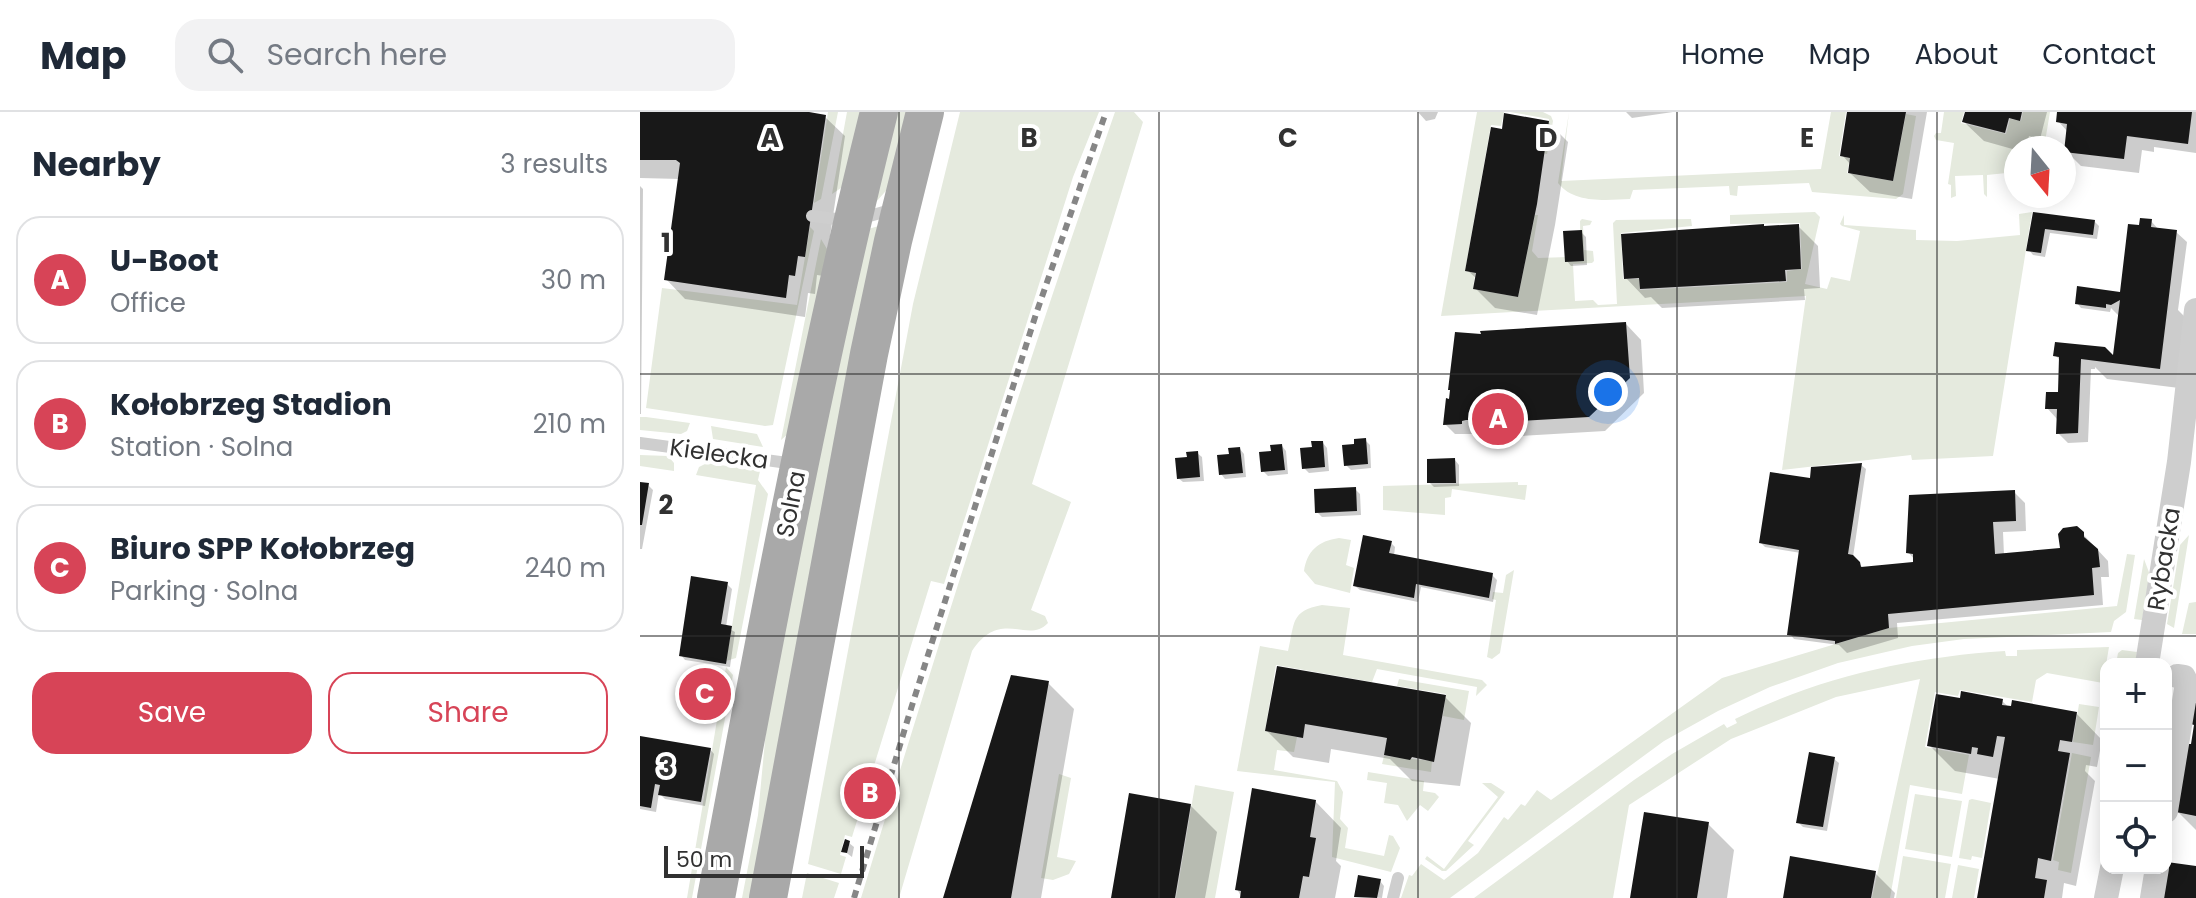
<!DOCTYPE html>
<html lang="en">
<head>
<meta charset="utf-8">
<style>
  :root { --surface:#fff; --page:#f2f2f3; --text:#1f2937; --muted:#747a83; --line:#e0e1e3; --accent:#d74457 }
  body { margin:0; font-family:Poppins,sans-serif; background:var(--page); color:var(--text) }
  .controls { position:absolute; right:24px; bottom:24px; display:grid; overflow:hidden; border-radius:16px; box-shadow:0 4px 20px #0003 }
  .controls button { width:72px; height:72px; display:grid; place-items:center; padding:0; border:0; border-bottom:2px solid var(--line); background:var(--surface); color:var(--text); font:40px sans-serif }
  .compass { position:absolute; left:1364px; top:24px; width:72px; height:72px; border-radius:50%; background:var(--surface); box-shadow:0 4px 20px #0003; rotate:162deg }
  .scale { position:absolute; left:24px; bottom:20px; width:200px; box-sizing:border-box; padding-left:8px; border:4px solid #313131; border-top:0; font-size:22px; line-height:28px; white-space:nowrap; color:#313131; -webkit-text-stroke:6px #fff; paint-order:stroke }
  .you { position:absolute; left:968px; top:280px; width:28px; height:28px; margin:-20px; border:6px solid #fff; border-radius:50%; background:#1a73e8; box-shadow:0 0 0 12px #1a73e833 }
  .badge { display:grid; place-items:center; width:52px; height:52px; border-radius:50%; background:var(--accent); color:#fff; font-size:26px; font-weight:700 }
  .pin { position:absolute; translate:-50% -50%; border:4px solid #fff; box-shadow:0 2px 8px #0006 }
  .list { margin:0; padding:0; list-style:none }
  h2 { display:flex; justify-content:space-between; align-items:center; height:104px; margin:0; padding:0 32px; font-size:34px }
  h2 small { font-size:26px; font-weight:400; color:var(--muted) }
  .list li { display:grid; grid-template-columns:52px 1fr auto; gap:24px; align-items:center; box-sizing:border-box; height:128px; margin:0 16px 16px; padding:0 16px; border:2px solid var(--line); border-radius:24px }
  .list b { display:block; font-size:30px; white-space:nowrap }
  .list p { margin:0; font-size:26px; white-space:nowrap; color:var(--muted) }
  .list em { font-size:26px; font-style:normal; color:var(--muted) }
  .actions { display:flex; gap:16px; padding:24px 32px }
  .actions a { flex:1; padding:18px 0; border:2px solid var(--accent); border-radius:24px; text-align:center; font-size:28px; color:var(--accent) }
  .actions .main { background:var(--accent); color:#fff }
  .icon { flex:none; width:44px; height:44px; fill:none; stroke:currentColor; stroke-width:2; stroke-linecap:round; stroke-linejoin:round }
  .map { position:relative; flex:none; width:1556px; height:786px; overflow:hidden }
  header { display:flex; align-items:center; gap:48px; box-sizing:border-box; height:112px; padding:0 40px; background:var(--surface); border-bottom:2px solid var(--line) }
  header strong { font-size:38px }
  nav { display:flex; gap:44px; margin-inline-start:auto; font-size:28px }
  .search { width:560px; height:72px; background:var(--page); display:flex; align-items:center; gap:20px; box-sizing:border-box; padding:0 28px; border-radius:24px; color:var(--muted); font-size:30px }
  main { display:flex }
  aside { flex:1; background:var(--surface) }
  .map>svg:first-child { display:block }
  .green { fill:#e5eade }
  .shadow { fill:#0003 }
  .building { fill:#181818 }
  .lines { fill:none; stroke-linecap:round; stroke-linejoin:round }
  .lane { stroke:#cecece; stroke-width:12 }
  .street { stroke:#cecece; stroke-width:24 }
  .primary { stroke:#a9a9a9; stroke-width:38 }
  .rail { stroke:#868686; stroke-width:6; stroke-dasharray:8 6; stroke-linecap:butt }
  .grid { fill:none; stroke:#313131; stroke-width:2; stroke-opacity:0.55 }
  .labels { text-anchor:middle; stroke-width:8; stroke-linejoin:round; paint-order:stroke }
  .street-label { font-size:24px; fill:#313131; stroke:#fff }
  .grid-label { font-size:26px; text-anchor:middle; font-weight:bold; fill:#313131; stroke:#fff; stroke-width:8; stroke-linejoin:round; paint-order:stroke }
</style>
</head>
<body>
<header>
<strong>Map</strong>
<div class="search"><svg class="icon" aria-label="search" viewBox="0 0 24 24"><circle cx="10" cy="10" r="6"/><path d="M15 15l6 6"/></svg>Search here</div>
<nav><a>Home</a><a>Map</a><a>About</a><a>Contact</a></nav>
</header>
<main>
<aside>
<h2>Nearby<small>3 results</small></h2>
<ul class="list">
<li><span class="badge">A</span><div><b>U-Boot</b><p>Office</p></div><em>30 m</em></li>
<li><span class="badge">B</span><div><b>Kołobrzeg Stadion</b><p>Station · Solna</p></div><em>210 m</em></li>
<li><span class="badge">C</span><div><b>Biuro SPP Kołobrzeg</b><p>Parking · Solna</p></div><em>240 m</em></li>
</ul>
<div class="actions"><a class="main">Save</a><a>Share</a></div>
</aside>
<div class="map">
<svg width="1556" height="786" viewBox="0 0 1556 786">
  <rect width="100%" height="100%" fill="#fff"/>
  <path class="green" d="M 188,0 L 198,0 L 181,87 L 174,91 Z
    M 207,0 L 224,0 L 207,72 L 192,82 Z
    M 254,0 L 270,0 L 252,72 L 236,90 Z
    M 320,0 L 459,0 L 433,65 L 304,472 L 291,469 L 212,725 L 205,723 L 200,743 L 206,745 L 201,762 L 168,752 L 273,192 Z
    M 475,0 L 494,0 L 503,10 L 392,372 L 431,390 L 391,498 L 405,504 L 408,511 C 387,533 361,495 332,539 L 259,786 L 221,786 C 301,522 384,260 475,0 Z
    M 837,0 L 864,0 L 861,14 L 851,13 L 825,159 L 835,161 L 833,177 L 878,185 L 895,103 L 898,103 L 892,139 L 898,146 L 928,145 L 941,147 L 940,109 L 942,107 L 952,109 L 950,113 L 943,114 L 944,138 L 953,139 L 954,149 L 952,151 L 933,152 L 935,189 L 953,188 L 958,193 L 977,192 L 973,111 L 976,108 L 1051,107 L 1052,114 L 981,121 L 983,167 L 999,167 L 1000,178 L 1147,170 L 1147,159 L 1162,157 L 1160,111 L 1090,112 L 1090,103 L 1175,100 L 1180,105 L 1165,172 L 1187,177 L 1191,165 L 1210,169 L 1220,119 L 1202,114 L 1200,112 L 1204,103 L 1204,113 L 1276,118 L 1276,128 L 1317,129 L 1380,123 L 1379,102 L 1392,100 L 1353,344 L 1272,348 L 1271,343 L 1142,358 L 1166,184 L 801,204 Z
    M 870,0 L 903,0 L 911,4 L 913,9 L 907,42 L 903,41 L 909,7 Z
    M 929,0 L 921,69 L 1181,57 L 1191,0 L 1206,0 L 1199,44 L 1210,46 L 1207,61 L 1253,69 L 1266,2 L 1276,4 L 1263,82 L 1256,87 L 1172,80 L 1169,71 L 1098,74 L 1097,84 L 1090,83 L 1089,74 L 993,78 L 990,87 C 967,88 934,92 918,71 Z
    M 1304,0 L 1324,0 L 1321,11 L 1366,22 L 1370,7 L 1381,9 L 1383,0 L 1410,0 L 1404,36 L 1376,36 L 1376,60 L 1347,63 L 1347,85 L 1344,82 L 1343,63 L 1315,64 L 1316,84 L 1311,86 L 1311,73 L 1308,72 L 1314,31 L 1296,28 L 1294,24 L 1296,21 L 1301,21 Z
    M 242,113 L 114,786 L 102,786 L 118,703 L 130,576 L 225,118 Z
    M 170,115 L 174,119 L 133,313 L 125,314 L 6,296 L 22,176 L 157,193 Z
    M 181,127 L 190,142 L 149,321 L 141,328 Z
    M 0,305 L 6,305 L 50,311 L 47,319 L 41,322 L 0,318 Z
    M 71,314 L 117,322 L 123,335 L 73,327 Z
    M 0,343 L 28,344 L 34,351 L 34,359 L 0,354 Z
    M 67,351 L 120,359 L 118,368 L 128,382 L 96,546 L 86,549 L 116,373 L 56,363 L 59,355 Z
    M 878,370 L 878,373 L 887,373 L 885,388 L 812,377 L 811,385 L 805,386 L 805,403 L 743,398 L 743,374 Z
    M 1549,423 L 1534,516 L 1527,512 L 1540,433 Z
    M 699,426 L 711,428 L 706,453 L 714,456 L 710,481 L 675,472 L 664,459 C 667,439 678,429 699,426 Z
    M 1487,442 L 1495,443 L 1486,500 L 1474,509 L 1471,520 L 1324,527 L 1272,534 L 1198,551 L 1130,575 L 1078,599 L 1024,629 L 810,786 L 761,786 L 769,763 L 772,764 L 781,752 L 804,768 L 838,741 L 864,705 L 868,708 L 881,692 L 885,694 L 897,678 L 911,688 L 1082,566 L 1249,516 L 1477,494 Z
    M 1504,447 L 1510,463 L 1502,508 L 1494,507 Z
    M 874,458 L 860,541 L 852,547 L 847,545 L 856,488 L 852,487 L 853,480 L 863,481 L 866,463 Z
    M 1556,490 L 1556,522 L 1542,522 L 1549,491 Z
    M 682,493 L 710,496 L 703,543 L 842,568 L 847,573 L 836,584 L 837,575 L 737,557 L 732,570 L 636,553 L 625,619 L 657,625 L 654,640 L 637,638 L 634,658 L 697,669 L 703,680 L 700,707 L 708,716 L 705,736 L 744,744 L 749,723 L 753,724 L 760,736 L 751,760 L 692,745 L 695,670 L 597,659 L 620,534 L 648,539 C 655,511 650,499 682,493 Z
    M 1469,535 L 1463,571 L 1407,561 L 1396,568 L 1392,590 L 1320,578 L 1318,584 L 1295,580 L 1285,635 L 1329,643 L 1322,682 L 1270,673 L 1250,786 L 1232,786 L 1280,567 L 1196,585 L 1091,627 L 989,693 L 973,786 L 834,786 L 994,668 L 1032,642 L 1084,612 L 1087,616 L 1097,611 L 1095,607 C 1179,565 1272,545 1365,539 L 1366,544 L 1377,544 L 1377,538 Z
    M 1482,538 L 1497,540 L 1495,552 L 1476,552 L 1478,541 Z
    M 86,555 L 93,563 L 52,786 L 47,786 Z
    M 759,567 L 829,579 L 824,608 L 803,604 L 806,582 L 757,574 Z
    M 1439,592 L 1459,595 L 1453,633 L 1433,630 Z
    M 1432,641 L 1451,645 L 1431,761 L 1418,758 L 1419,750 L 1413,748 Z
    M 744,644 L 792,649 L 791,660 L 742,652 Z
    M 728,660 L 784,669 L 783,679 L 795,681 L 799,685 L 788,699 L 780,693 L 767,709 L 758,693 L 744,691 L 747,671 L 727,668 Z
    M 419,662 L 431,666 L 417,745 L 436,749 L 429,762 L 413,768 L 401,766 Z
    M 842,671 L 851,671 L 865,680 L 828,729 L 834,733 L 806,759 L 802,759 L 785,747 L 787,744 L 804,757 L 858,685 Z
    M 555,673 L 594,680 L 575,786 L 536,786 Z
    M 1275,682 L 1322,689 L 1312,745 L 1265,737 Z
    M 1332,687 L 1351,691 L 1342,746 L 1332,744 L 1331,748 L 1319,746 L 1329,688 Z
    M 1263,744 L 1311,752 L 1305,786 L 1256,786 Z
    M 1318,753 L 1339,757 L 1334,786 L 1312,786 Z
    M 167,761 L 199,771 L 194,786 L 162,786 Z"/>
  <path class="shadow" d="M 0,0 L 156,0 L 185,5 L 205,24 L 184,164 L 177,163 L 175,182 L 168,181 L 165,205 L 45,187 L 26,167 L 40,67 L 0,66 Z
    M 778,0 L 798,0 L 795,7 L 786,9 Z
    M 986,0 L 1033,0 L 992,6 Z
    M 1209,0 L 1287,0 L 1272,87 L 1230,80 L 1210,61 L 1211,53 L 1202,43 Z
    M 1327,0 L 1407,0 L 1400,27 L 1389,24 L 1386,36 L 1376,38 L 1344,29 L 1324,10 Z
    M 1419,0 L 1556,0 L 1556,41 L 1514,35 L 1514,40 L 1502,38 L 1499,61 L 1441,54 L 1426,39 L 1428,20 L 1418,9 Z
    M 908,10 L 928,30 L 915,113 L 897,203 L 855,196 L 835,176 L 837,167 L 827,158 L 863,19 Z
    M 0,74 L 3,77 L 1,302 L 0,302 Z
    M 1394,102 L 1454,109 L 1459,114 L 1457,127 L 1410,121 L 1405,145 L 1393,143 L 1389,138 Z
    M 1511,109 L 1519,118 L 1536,120 L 1547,130 L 1538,198 L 1547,207 L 1539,276 L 1467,267 L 1455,255 L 1455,257 L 1451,257 L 1448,330 L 1428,331 L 1418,321 L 1417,307 L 1407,296 L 1419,282 L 1421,249 L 1415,243 L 1474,247 L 1480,205 L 1471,196 L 1470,200 L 1441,196 L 1437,191 L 1482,182 L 1500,115 Z
    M 1158,114 L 1178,134 L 1180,176 L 1164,177 L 1165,188 L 1022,196 L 1011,185 L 1005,186 L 986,166 Z
    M 941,120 L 946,125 L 947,153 L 931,154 L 927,149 Z
    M 986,212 L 1001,228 L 1004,281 L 965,319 L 847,326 L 839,318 L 831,318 L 832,322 L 815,322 L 805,312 L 842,225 Z
    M 725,328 L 730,333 L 731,356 L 711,358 L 706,353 L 716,334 Z
    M 683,331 L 687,336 L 689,359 L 669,361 L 664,356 L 674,337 Z
    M 642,334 L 646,339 L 648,362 L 628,364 L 623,359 Z
    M 600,337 L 604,342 L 606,365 L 585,367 L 581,362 Z
    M 557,341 L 562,345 L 564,369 L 543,370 L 538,366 L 549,347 Z
    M 815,348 L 819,353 L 819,374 L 794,375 L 789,370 Z
    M 1221,353 L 1226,357 L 1213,445 L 1224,457 L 1275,452 L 1275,448 L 1268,440 L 1374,380 L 1385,391 L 1386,419 L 1363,420 L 1364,443 L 1422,438 L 1442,421 L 1468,449 L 1469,465 L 1461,465 L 1463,493 L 1257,511 L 1258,526 L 1207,541 L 1199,533 L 1154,527 L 1150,522 L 1161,441 L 1125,435 L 1121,431 L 1171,368 Z
    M 0,372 L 8,373 L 13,378 L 2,437 L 0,437 Z
    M 715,377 L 720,382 L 721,403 L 682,405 L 677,400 Z
    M 751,431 L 755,435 L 754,444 L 852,463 L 857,468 L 853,490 L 781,475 L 778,490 L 720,478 L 715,474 Z
    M 87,472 L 92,477 L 86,515 L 95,520 L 90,555 L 45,548 L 41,543 Z
    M 408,571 L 434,597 L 401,786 L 305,786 Z
    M 805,585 L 831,611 L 820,674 L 772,669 L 750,647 L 691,637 L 689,651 L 653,645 L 627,619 Z
    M 1322,588 L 1362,589 L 1372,598 L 1436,601 L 1462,628 L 1457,655 L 1446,653 L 1445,659 L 1455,669 L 1436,774 L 1424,771 L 1422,786 L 1339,786 L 1360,667 L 1315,659 L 1289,633 Z
    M 1556,594 L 1556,718 L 1538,700 L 1552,634 Z
    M 0,626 L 70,637 L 74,642 L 65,694 L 25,687 L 19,681 L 16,700 L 0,697 Z
    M 1194,647 L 1199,651 L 1187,719 L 1163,715 L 1158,710 Z
    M 675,689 L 701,716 L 696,749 L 701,754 L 695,786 L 602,786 L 597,777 Z
    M 550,693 L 577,720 L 565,786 L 473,786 Z
    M 1068,712 L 1094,738 L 1087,786 L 992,786 Z
    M 209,731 L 214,735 L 212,745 L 204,739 Z
    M 1235,761 L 1255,781 L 1254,786 L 1145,786 Z
    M 740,769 L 744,774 L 742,786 L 716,784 Z"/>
  <path class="building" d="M 0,0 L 169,0 L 186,3 L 165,145 L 158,144 L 155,164 L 149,163 L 146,186 L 24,168 L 40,51 L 36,48 L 0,48 Z
    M 1207,0 L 1266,0 L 1253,69 L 1208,61 L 1210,46 L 1200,44 Z
    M 1325,0 L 1382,0 L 1380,9 L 1369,6 L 1365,21 L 1322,10 Z
    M 1417,0 L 1552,0 L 1548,32 L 1487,24 L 1484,47 L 1424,40 L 1427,12 L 1416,10 Z
    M 864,1 L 909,9 L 897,92 L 878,185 L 833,177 L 836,161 L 825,159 L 851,15 L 862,17 Z
    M 1393,100 L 1455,108 L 1453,123 L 1405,117 L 1401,141 L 1386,139 Z
    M 1500,106 L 1512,107 L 1511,115 L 1537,118 L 1520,257 L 1441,247 L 1438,321 L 1416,322 L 1417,297 L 1405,297 L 1406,280 L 1418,280 L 1419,245 L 1413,244 L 1415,230 L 1465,235 L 1473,243 L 1480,188 L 1471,193 L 1466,192 L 1466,196 L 1435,192 L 1437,174 L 1480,180 L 1488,112 L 1499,113 Z
    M 1124,112 L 1124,114 L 1159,112 L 1161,157 L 1145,158 L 1146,169 L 1000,177 L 999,166 L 984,167 L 981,122 Z
    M 942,118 L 944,149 L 925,150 L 923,119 Z
    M 986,210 L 990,266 L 949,305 L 829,312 L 829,308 L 826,308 L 822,309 L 822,312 L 803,313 L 806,286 L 809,287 L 810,278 L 808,278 L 815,220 L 841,222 L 840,219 Z
    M 726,326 L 728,352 L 704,354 L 702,333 L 714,332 L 714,327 Z
    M 671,329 L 683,329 L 685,355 L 662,357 L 660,336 L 672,335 Z
    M 642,332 L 645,358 L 621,360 L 619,340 L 631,339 L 630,333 Z
    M 600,335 L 603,361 L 579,363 L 577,343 L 589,342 L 588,336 Z
    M 558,339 L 560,365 L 537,367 L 535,346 L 547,345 L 546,340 Z
    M 815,346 L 816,371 L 787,371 L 787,347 Z
    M 1222,351 L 1208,442 L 1213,443 L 1220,450 L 1221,455 L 1273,450 L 1273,442 L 1266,441 L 1269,383 L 1375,378 L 1376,409 L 1353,410 L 1355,442 L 1420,436 L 1418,422 L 1423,416 L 1437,414 L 1444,420 L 1444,425 L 1458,437 L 1460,455 L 1452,456 L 1454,483 L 1248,502 L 1249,516 L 1195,532 L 1195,529 L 1147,523 L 1159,438 L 1119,431 L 1130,360 L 1170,366 L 1171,355 Z
    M 0,370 L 9,371 L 2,413 L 0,413 Z
    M 716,375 L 717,399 L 675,401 L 674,377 Z
    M 723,423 L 752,429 L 749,441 L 853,461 L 849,486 L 776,472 L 774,486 L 713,474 Z
    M 51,464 L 88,470 L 81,512 L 92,514 L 86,552 L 39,544 Z
    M 637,554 L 806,583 L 794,650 L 772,645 L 770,648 L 744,643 L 747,626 L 742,625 L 665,612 L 663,626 L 625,619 Z
    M 371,563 L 409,569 L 371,786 L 303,786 Z
    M 1321,579 L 1363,587 L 1362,593 L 1371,594 L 1372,588 L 1437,600 L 1432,630 L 1420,628 L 1418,639 L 1430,641 L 1411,749 L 1398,746 L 1395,766 L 1407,768 L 1404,786 L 1337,786 L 1365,625 L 1357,624 L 1353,645 L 1337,642 L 1338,636 L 1332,635 L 1331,642 L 1287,634 L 1296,582 L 1320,586 Z
    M 1554,591 L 1556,591 L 1556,704 L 1536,700 L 1547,632 L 1551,632 L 1554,613 L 1551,612 Z
    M 0,624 L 71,636 L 61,690 L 18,683 L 20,673 L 15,672 L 11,696 L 0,694 Z
    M 1169,640 L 1195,645 L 1183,715 L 1156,711 Z
    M 612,676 L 676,688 L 670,725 L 676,726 L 669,765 L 663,764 L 659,786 L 600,786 L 601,779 L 595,778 Z
    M 489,681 L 551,692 L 535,786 L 471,786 Z
    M 1004,700 L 1069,710 L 1057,786 L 990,786 Z
    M 205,727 L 210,729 L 207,741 L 201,740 Z
    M 1150,744 L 1236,759 L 1231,786 L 1143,786 Z
    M 1527,750 L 1556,754 L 1556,786 L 1521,786 Z
    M 718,763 L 741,767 L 737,786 L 714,785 Z"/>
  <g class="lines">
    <path class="lane" d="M 172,104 L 212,109 L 254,97
      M 0,331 L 155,352
      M 753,786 L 758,766"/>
    <path class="street" d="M 1507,552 L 1539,350 L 1556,198
      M 1526,699 L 1547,571 L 1544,565 L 1537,564
      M 1466,786 L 1472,756
      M 1512,786 L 1517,756"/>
    <path class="primary" d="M 76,786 C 125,523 174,260 239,0
      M 128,786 L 229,242 L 253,129 L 285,0"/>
    <path class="rail" d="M 214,786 L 269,603 L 396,202 L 466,0"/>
  </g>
  <path class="grid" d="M 259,0 L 259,786M 519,0 L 519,786M 778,0 L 778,786M 1037,0 L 1037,786M 1297,0 L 1297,786M 0,262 L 1556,262M 0,524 L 1556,524"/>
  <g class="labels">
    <g class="street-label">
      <text transform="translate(79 342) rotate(8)" y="8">Kielecka</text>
      <text transform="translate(151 392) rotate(-79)" y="8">Solna</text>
      <text transform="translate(1524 447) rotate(-81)" y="8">Rybacka</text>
    </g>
  </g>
  <g class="grid-label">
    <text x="130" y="35">A</text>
    <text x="389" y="35">B</text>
    <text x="648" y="35">C</text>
    <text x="908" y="35">D</text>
    <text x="1167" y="35">E</text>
    <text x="26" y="140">1</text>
    <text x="26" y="402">2</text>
    <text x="26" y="664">3</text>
  </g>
</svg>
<div class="controls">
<button>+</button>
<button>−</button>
<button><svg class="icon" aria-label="locate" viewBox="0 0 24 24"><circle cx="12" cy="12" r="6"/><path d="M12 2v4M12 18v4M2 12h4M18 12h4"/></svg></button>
</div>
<svg class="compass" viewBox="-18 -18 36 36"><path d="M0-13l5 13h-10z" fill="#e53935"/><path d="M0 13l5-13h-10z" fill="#747a83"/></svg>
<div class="scale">50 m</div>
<div class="you"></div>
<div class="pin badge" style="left:858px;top:307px">A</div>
<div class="pin badge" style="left:230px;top:681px">B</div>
<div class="pin badge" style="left:65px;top:582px">C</div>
</div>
</main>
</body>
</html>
